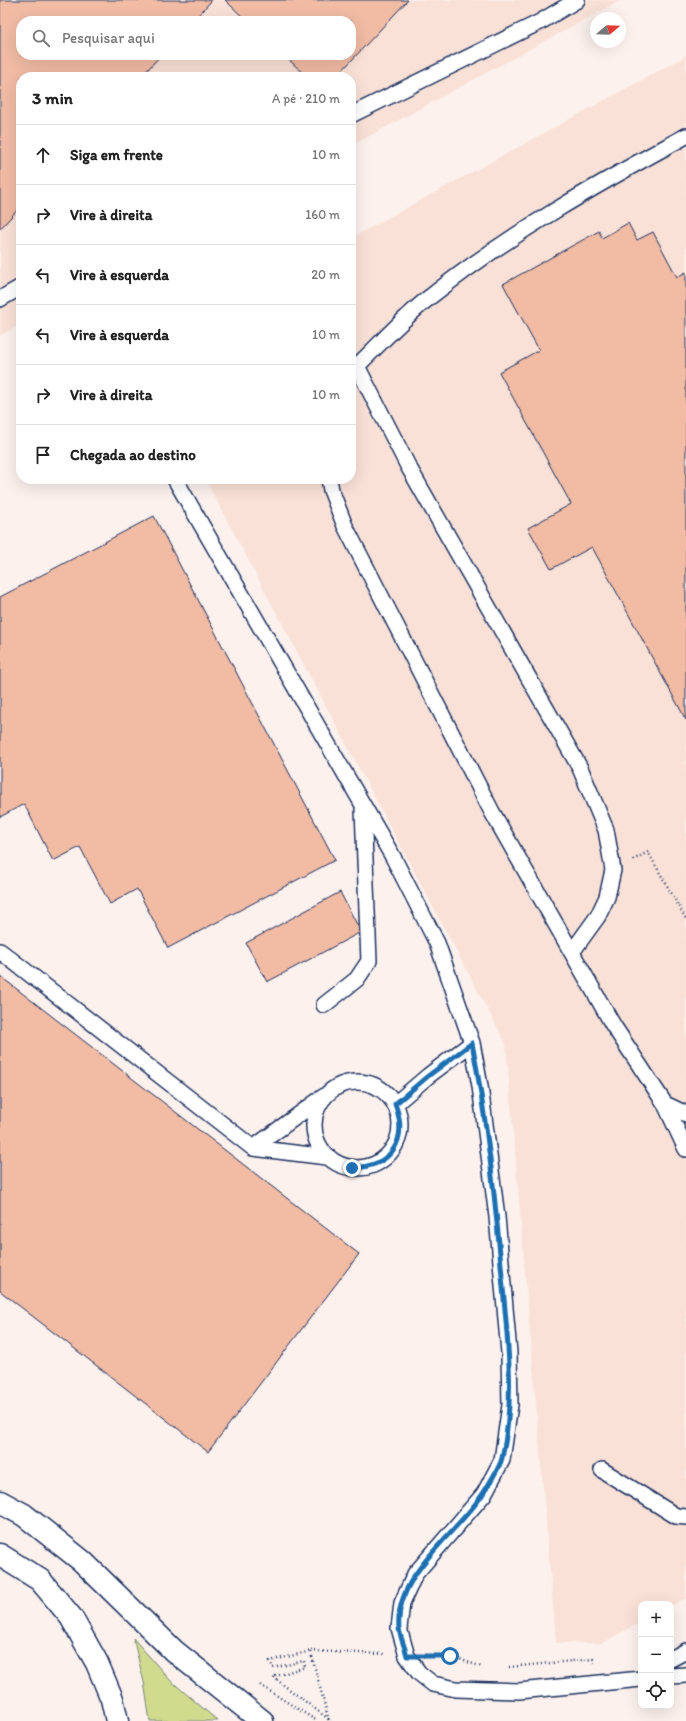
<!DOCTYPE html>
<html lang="pt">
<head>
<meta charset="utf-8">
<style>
  :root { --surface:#fff; --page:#f6f6f6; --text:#222; --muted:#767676; --line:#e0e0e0 }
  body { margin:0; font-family:Itim,sans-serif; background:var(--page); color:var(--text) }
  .controls { position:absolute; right:12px; bottom:12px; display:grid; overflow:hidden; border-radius:8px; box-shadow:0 4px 16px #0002 }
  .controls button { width:36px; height:36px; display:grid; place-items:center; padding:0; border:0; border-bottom:1px solid var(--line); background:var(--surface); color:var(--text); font:20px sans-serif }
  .compass { position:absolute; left:590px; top:12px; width:36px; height:36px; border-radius:50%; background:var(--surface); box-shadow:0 4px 16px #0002; rotate:71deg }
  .stop { position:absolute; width:12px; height:12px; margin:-9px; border:3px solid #1f6fb2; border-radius:50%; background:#fff }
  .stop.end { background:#1f6fb2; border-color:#fff; box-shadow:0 1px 4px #0008 }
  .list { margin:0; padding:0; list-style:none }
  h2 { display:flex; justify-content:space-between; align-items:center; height:52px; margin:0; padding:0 16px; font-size:17px }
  h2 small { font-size:13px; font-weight:400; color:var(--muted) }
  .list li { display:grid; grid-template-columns:26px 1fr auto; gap:12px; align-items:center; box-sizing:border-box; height:60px; padding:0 16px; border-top:1px solid var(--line) }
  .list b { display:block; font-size:15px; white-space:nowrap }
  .list em { font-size:13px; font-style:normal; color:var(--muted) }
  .icon { flex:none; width:22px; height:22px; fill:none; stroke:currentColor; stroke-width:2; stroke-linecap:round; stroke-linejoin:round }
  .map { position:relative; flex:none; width:686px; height:1721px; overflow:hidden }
  .search { position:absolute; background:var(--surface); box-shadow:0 4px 16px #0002; left:16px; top:16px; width:340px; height:44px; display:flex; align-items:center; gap:10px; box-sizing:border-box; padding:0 14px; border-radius:16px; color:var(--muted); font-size:15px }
  .panel { position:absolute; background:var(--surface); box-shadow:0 4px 16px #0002; left:16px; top:72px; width:340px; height:412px; border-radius:16px }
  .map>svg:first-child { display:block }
  .built { fill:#f9e1d7; fill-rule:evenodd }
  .green { fill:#d0db8e; stroke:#768576 }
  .building { fill:#f1bba4; stroke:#1b2f5e }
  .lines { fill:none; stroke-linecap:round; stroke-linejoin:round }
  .service-casing { stroke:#1b2f5e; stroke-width:18 }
  .secondary-casing { stroke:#1b2f5e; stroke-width:25 }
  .path { stroke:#1b2f5e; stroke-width:2.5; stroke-dasharray:1 3; stroke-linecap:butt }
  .service { stroke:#fff; stroke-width:15 }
  .secondary { stroke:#fff; stroke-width:22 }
  .path-bridge { stroke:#1b2f5e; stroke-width:2.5; stroke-dasharray:1 3; stroke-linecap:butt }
  .route { stroke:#1f6fb2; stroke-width:5 }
</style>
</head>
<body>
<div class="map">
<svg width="686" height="1721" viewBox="0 0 686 1721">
  <rect width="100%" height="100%" fill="#fcf1ed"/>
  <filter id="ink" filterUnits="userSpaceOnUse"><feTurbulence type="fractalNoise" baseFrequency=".025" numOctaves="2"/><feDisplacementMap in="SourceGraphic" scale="8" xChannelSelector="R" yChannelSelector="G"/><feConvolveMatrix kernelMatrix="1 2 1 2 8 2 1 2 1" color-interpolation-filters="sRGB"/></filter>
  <g filter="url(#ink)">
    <path class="built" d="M 0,0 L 621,0 L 351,146 L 351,77 L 21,77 L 21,324 L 0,336 ZM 21,21 L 351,21 L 351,55 L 21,55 Z
      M 686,56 L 686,1598 L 671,1606 L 671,1604 L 641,1604 L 641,1622 L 602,1643 L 556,1643 L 506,1044 L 205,479 L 351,479 L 351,238 Z"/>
    <path class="green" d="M 133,1638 L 170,1680 L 218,1721 L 150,1721 L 144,1682 Z"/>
    <path class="building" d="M 0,0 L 212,0 L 193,21 L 21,21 L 21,55 L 161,55 L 141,77 L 21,77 L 21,206 L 0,229 Z
      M 225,0 L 408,0 L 336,77 L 307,77 L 284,55 L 351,55 L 351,21 L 247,21 Z
      M 628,223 L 637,240 L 653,232 L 677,277 L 686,272 L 686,720 L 592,547 L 551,569 L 528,528 L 571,504 L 499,372 L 539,350 L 503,284 L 599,231 L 602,238 Z
      M 154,516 L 335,860 L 168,948 L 137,889 L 110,904 L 80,847 L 53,861 L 24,804 L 0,817 L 0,597 Z
      M 340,892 L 361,932 L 267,982 L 246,943 Z
      M 0,976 L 359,1254 L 208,1452 L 0,1291 Z"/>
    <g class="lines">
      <g class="service-casing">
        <path id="service" d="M 351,115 L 540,22 L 577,0
          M 0,299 L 21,287
          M 357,366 L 408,466 L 580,768 L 606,830 L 613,870 L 607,897 L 598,916 L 572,952
          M 351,373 L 357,366 C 380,344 405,316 430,297 C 509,234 598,184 686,136
          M 175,479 L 393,857 L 437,943 L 472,1043 L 480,1086 L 497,1217 L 509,1353 L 510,1405 L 502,1460 L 484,1494 L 415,1574 L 402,1603 L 399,1628 L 407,1656 L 419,1673 L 433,1684 L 456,1689 L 519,1691 L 641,1679
          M 329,479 L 331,490 L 345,526 L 492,812 L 613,1025 L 665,1104 L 686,1149
          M 0,951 L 253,1148 L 327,1157
          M 324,1005 L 357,979 L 369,961 L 363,809
          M314 1125a43 43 0 1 1 86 0a43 43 0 1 1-86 0Z
          M 395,1104 L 428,1076 L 472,1043
          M 665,1104 L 686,1114
          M 253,1148 L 323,1097
          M 602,1470 L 676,1516 L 686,1517
          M 671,1659 L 686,1651
          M 671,1676 L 686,1675"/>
      </g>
      <g class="secondary-casing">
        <path id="secondary" d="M 0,1502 L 24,1515 L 82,1561 L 174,1651 L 262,1721
          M 0,1555 L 40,1580 L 71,1617 L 97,1663 L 112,1699 L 117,1721"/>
      </g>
      <path class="path" d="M 633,860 L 648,852 L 686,919
        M 311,1651 L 384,1654
        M 433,1656 L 450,1656 L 482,1667
        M 312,1657 L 311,1651 L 270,1661 L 273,1668 L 304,1661 L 305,1667 L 273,1677 L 331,1721
        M 509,1667 L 593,1659 L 594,1663
        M 260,1685 L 317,1721"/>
      <use href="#service" class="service"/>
      <use href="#secondary" class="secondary"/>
      <path class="path-bridge" d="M 312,1657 L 329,1721"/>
    </g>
  </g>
  <g class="lines" filter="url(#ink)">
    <path class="route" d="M 352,1168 C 391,1167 409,1141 395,1104 L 428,1076 L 472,1043 C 487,1120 495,1198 502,1276 C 507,1336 516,1398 502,1458 C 500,1467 493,1476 489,1484 C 464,1530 394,1571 399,1628 C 400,1637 405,1647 407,1656 L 450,1656"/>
  </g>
</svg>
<div class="controls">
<button>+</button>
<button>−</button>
<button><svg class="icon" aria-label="locate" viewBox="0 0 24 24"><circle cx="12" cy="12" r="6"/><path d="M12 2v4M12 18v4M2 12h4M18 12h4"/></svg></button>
</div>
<svg class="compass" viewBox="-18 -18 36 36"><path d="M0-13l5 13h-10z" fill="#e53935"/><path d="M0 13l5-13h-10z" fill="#767676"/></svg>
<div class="stop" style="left:450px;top:1656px"></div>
<div class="stop end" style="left:352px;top:1168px"></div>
<div class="search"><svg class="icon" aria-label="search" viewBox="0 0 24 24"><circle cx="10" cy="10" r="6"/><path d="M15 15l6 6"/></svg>Pesquisar aqui</div>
<section class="panel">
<h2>3 min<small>A pé · 210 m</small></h2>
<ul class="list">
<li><svg class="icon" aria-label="ahead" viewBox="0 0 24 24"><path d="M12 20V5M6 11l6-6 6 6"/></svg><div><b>Siga em frente</b></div><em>10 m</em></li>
<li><svg class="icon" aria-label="right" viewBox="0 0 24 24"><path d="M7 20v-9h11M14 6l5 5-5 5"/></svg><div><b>Vire à direita</b></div><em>160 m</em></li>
<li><svg class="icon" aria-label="left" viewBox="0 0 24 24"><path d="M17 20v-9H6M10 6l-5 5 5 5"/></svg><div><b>Vire à esquerda</b></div><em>20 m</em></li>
<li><svg class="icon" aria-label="left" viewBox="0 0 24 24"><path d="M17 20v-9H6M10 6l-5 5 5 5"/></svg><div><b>Vire à esquerda</b></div><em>10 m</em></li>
<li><svg class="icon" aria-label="right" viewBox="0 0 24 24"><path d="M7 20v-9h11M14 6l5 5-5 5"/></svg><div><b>Vire à direita</b></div><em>10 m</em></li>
<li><svg class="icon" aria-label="arrive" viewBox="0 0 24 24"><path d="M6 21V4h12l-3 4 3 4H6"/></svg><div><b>Chegada ao destino</b></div></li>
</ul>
</section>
</div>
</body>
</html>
